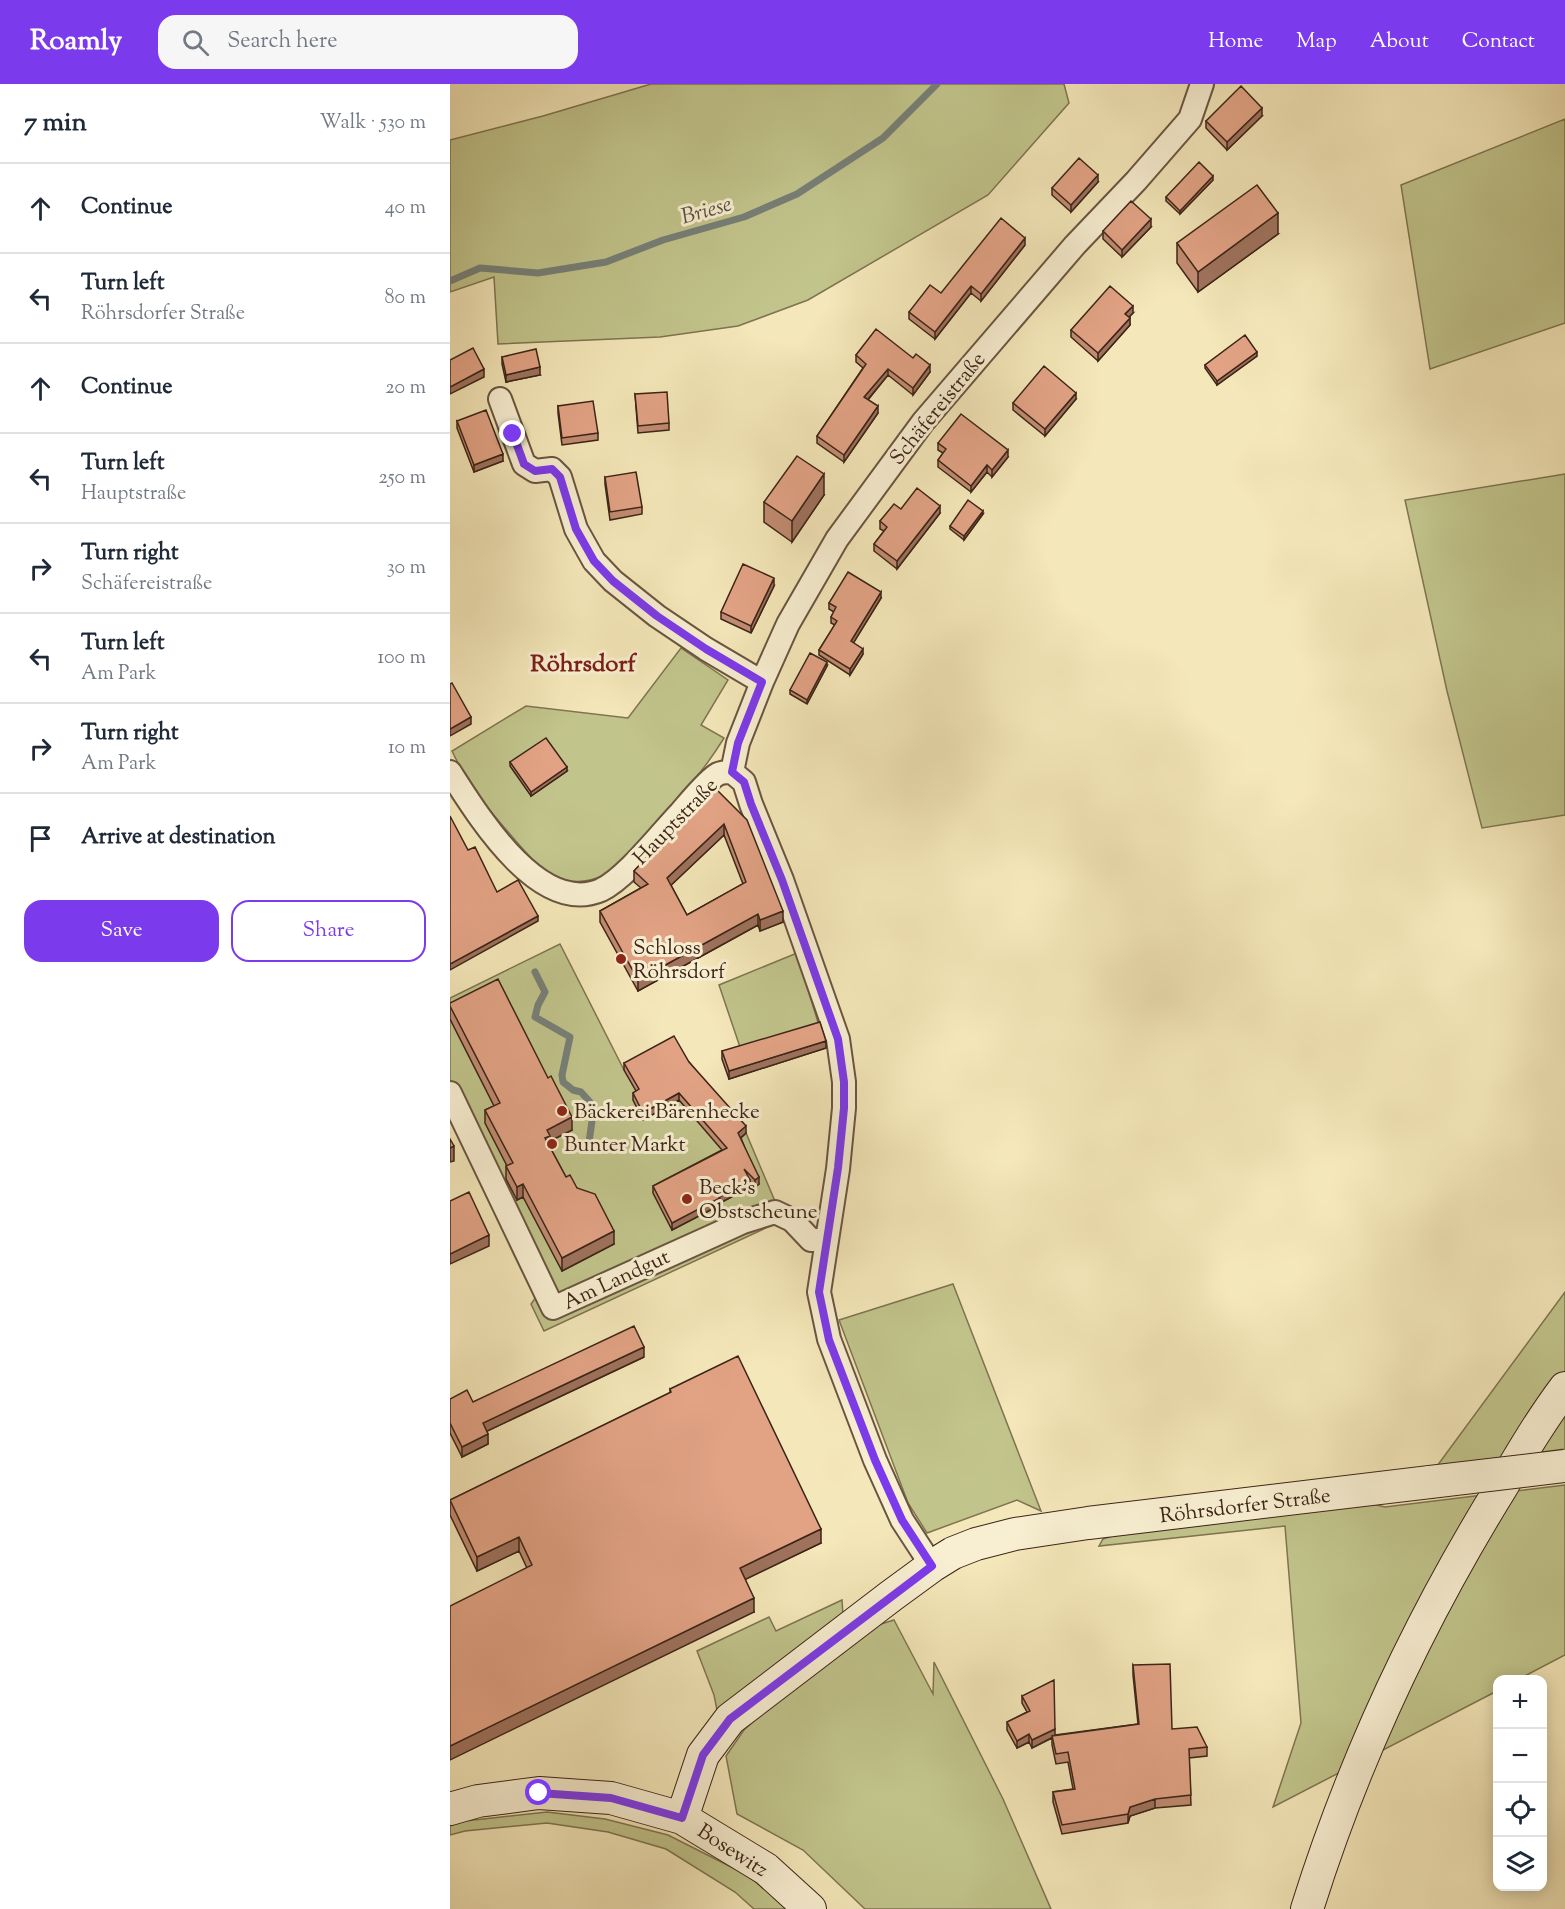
<!DOCTYPE html>
<html lang="en">
<head>
<meta charset="utf-8">
<style>
  :root { --surface:#fff; --page:#f6f6f7; --text:#1f2937; --muted:#747a83; --line:#e0e1e3; --accent:#7c3aed }
  body { margin:0; font-family:"Sorts Mill Goudy",serif; background:var(--page); color:var(--text) }
  .controls { position:absolute; right:18px; bottom:18px; display:grid; overflow:hidden; border-radius:12px; box-shadow:0 3px 15px #0003 }
  .controls button { width:54px; height:54px; display:grid; place-items:center; padding:0; border:0; border-bottom:2px solid var(--line); background:var(--surface); color:var(--text); font:30px sans-serif }
  .stop { position:absolute; width:18px; height:18px; margin:-14px; border:4px solid #7c3aed; border-radius:50%; background:#fff }
  .stop.end { background:#7c3aed; border-color:#fff; box-shadow:0 2px 6px #0008 }
  .list { margin:0; padding:0; list-style:none }
  h2 { display:flex; justify-content:space-between; align-items:center; height:78px; margin:0; padding:0 24px; font-size:26px }
  h2 small { font-size:20px; font-weight:400; color:var(--muted) }
  .list li { display:grid; grid-template-columns:39px 1fr auto; gap:18px; align-items:center; box-sizing:border-box; height:90px; padding:0 24px; border-top:2px solid var(--line) }
  .list b { display:block; font-size:22px; white-space:nowrap }
  .list p { margin:0; font-size:20px; white-space:nowrap; color:var(--muted) }
  .list em { font-size:20px; font-style:normal; color:var(--muted) }
  .actions { display:flex; gap:12px; padding:18px 24px }
  .actions a { flex:1; padding:14px 0; border:2px solid var(--accent); border-radius:18px; text-align:center; font-size:21px; color:var(--accent) }
  .actions .main { background:var(--accent); color:#fff }
  .icon { flex:none; width:33px; height:33px; fill:none; stroke:currentColor; stroke-width:2; stroke-linecap:round; stroke-linejoin:round }
  .map { position:relative; flex:none; width:1115px; height:1825px; overflow:hidden }
  header { display:flex; align-items:center; gap:36px; box-sizing:border-box; height:84px; padding:0 30px; background:var(--accent); color:#fff }
  header strong { font-size:28px }
  nav { display:flex; gap:33px; margin-inline-start:auto; font-size:21px }
  .search { width:420px; height:54px; background:var(--page); display:flex; align-items:center; gap:15px; box-sizing:border-box; padding:0 21px; border-radius:18px; color:var(--muted); font-size:22px }
  main { display:flex }
  aside { flex:1; background:var(--surface) }
  .map>svg:first-child { display:block }
  .green { fill:#c1c48b; stroke:#7e7451; stroke-width:1.5 }
  .lines { fill:none; stroke-linecap:round; stroke-linejoin:round }
  .stream { stroke:#778078; stroke-width:7 }
  .street-casing { stroke:#6a5540; stroke-width:26 }
  .secondary-casing { stroke:#3c2417; stroke-width:34 }
  .street { stroke:#f8efd2; stroke-width:22 }
  .secondary { stroke:#f8efd2; stroke-width:32 }
  .secondary-bridge-casing { stroke:#3c2417; stroke-width:34; stroke-linecap:butt }
  .secondary-bridge { stroke:#f8efd2; stroke-width:32 }
  .wall { fill:#c28c72; stroke:#3c2417; stroke-width:1.5; fill-rule:evenodd }
  .shaded-wall { fill:#9e725d; stroke:#3c2417; stroke-width:1.5 }
  .building { fill:#e2a385; stroke:#3c2417; stroke-width:1.5; fill-rule:evenodd }
  .route { stroke:#7c3aed; stroke-width:8 }
  .poi-dot { fill:#8f2418; stroke:#f8efd2; stroke-width:2 }
  .labels { text-anchor:middle; stroke-width:6; stroke-linejoin:round; paint-order:stroke }
  .street-label { font-size:21px; fill:#3c2417; stroke:#f8efd2 }
  .poi-label { font-size:21px; fill:#3c2417; stroke:#f8efd2; text-anchor:start }
  .water-label { font-size:22px; font-style:italic; fill:#5a5247; stroke:#f8efd2 }
  .quarter-label { font-size:24px; font-weight:bold; fill:#7a1f14; stroke:#f8efd2 }
</style>
</head>
<body>
<header>
<strong>Roamly</strong>
<div class="search"><svg class="icon" aria-label="search" viewBox="0 0 24 24"><circle cx="10" cy="10" r="6"/><path d="M15 15l6 6"/></svg>Search here</div>
<nav><a>Home</a><a>Map</a><a>About</a><a>Contact</a></nav>
</header>
<main>
<aside>
<h2>7 min<small>Walk · 530 m</small></h2>
<ul class="list">
<li><svg class="icon" aria-label="ahead" viewBox="0 0 24 24"><path d="M12 20V5M6 11l6-6 6 6"/></svg><div><b>Continue</b></div><em>40 m</em></li>
<li><svg class="icon" aria-label="left" viewBox="0 0 24 24"><path d="M17 20v-9H6M10 6l-5 5 5 5"/></svg><div><b>Turn left</b><p>Röhrsdorfer Straße</p></div><em>80 m</em></li>
<li><svg class="icon" aria-label="ahead" viewBox="0 0 24 24"><path d="M12 20V5M6 11l6-6 6 6"/></svg><div><b>Continue</b></div><em>20 m</em></li>
<li><svg class="icon" aria-label="left" viewBox="0 0 24 24"><path d="M17 20v-9H6M10 6l-5 5 5 5"/></svg><div><b>Turn left</b><p>Hauptstraße</p></div><em>250 m</em></li>
<li><svg class="icon" aria-label="right" viewBox="0 0 24 24"><path d="M7 20v-9h11M14 6l5 5-5 5"/></svg><div><b>Turn right</b><p>Schäfereistraße</p></div><em>30 m</em></li>
<li><svg class="icon" aria-label="left" viewBox="0 0 24 24"><path d="M17 20v-9H6M10 6l-5 5 5 5"/></svg><div><b>Turn left</b><p>Am Park</p></div><em>100 m</em></li>
<li><svg class="icon" aria-label="right" viewBox="0 0 24 24"><path d="M7 20v-9h11M14 6l5 5-5 5"/></svg><div><b>Turn right</b><p>Am Park</p></div><em>10 m</em></li>
<li><svg class="icon" aria-label="arrive" viewBox="0 0 24 24"><path d="M6 21V4h12l-3 4 3 4H6"/></svg><div><b>Arrive at destination</b></div></li>
</ul>
<div class="actions"><a class="main">Save</a><a>Share</a></div>
</aside>
<div class="map">
<svg width="1115" height="1825" viewBox="0 0 1115 1825">
  <rect width="100%" height="100%" fill="#f4e7b9"/>
  <filter id="stains"><feTurbulence type="fractalNoise" baseFrequency=".00333" numOctaves="4"/><feColorMatrix values="0 0 0 0 .2 0 0 0 0 .09 0 0 0 0 .02 0 0 0 .5 -.17"/></filter>
  <radialGradient id="worn" r=".72"><stop offset=".6" stop-color="#630" stop-opacity="0"/><stop offset="1" stop-color="#630" stop-opacity=".3"/></radialGradient>
  <path class="green" d="M 201,0 L 614,0 L 619,19 L 538,111 L 358,216 L 288,242 L 210,253 L 48,260 L 44,193 L 0,208 L 0,56 L 93,32 Z
    M 1115,35 L 1115,239 L 980,285 L 951,101 Z
    M 1115,390 L 1115,731 L 1032,744 L 997,607 L 955,416 Z
    M 231,564 L 278,596 L 251,641 L 274,654 C 250,693 219,727 187,760 C 177,771 167,783 154,791 C 142,797 127,799 114,796 C 92,790 74,766 59,749 C 36,723 17,699 2,667 L 76,622 L 178,634 Z
    M 110,860 L 174,986 L 264,1014 L 296,1049 L 333,1136 L 94,1247 L 81,1220 L 86,1213 L 0,1033 L 0,914 Z
    M 347,869 L 370,945 L 292,969 L 269,901 Z
    M 503,1200 L 591,1427 L 567,1416 L 477,1449 L 458,1419 L 389,1236 Z
    M 1115,1208 L 1115,1365 L 987,1382 Z
    M 1115,1401 L 1115,1571 L 1069,1595 L 1048,1596 L 1047,1607 L 823,1723 L 851,1639 L 835,1442 L 649,1462 L 653,1455 L 678,1447 L 918,1419 L 935,1423 Z
    M 392,1516 L 393,1531 L 269,1636 L 264,1611 L 247,1567 L 319,1533 L 326,1547 Z
    M 444,1536 L 483,1610 L 484,1578 L 553,1715 L 601,1825 L 415,1825 L 353,1766 L 287,1730 L 276,1672 L 294,1646 L 330,1613 L 428,1541 Z
    M 97,1728 L 155,1735 L 218,1751 L 297,1791 L 339,1825 L 304,1825 L 285,1808 L 216,1765 L 158,1748 L 97,1739 L 15,1747 L 0,1751 L 0,1742 L 15,1737 Z"/>
  <g class="lines">
    <path class="stream" d="M 0,197 L 30,184 L 88,189 L 156,178 L 213,156 L 294,133 L 347,110 L 433,54 L 487,0
      M 85,888 L 95,908 L 88,921 L 85,933 L 120,953 L 112,991 L 113,998 L 123,1006 L 131,1008 L 140,1018 L 143,1030 L 138,1065"/>
    <g class="street-casing">
      <path id="street" d="M 50,315 L 74,380 L 85,387 L 102,385 L 110,393 L 126,445 L 144,477 L 163,497 L 207,532 L 256,565 L 312,598
        M 0,688 C 27,730 89,833 151,806 C 176,794 210,750 230,729 C 238,720 258,695 268,690 C 272,688 278,688 282,688 L 294,698 L 301,720 L 332,796 L 388,955 L 394,998 L 394,1024 L 388,1085 L 369,1208 L 379,1255 L 425,1376 L 452,1436 L 482,1482
        M 282,688 L 288,659 L 312,598 L 338,540 L 387,455 L 473,338 L 625,161 L 686,97 L 740,35 L 752,0
        M 0,1009 L 103,1224 L 269,1149 L 293,1138 L 325,1128 L 342,1136 L 361,1156 L 377,1156"/>
    </g>
    <g class="secondary-casing">
      <path id="secondary" d="M 0,1725 L 28,1717 L 89,1709 L 161,1714 L 232,1734 L 316,1785 L 360,1825
        M 232,1734 L 253,1671 L 280,1635 L 441,1512 L 482,1482 L 503,1469 L 526,1460 L 565,1450 L 638,1439 L 980,1398
        M 857,1825 C 903,1678 970,1535 1051,1404 C 1071,1370 1091,1336 1115,1304"/>
    </g>
    <use href="#street" class="street"/>
    <use href="#secondary" class="secondary"/>
    <g class="secondary-bridge-casing">
      <path id="secondary-bridge" d="M 980,1398 L 1115,1382"/>
    </g>
    <use href="#secondary-bridge" class="secondary-bridge"/>
  </g>
  <path class="wall" d="M 812,32 L 777,66 L 756,44 L 756,37 Z
    M 763,96 L 730,130 L 716,117 L 716,113 Z
    M 648,98 L 621,128 L 602,111 L 602,104 Z
    M 701,143 L 672,173 L 653,155 L 653,147 Z
    M 828,150 L 748,208 L 727,179 L 727,159 Z
    M 575,161 L 531,217 L 521,209 L 485,255 L 459,235 L 459,228 Z
    M 683,229 L 679,233 L 680,241 L 648,277 L 621,253 L 621,246 Z
    M 406,271 L 480,288 L 463,311 L 438,291 L 418,316 L 428,329 L 394,378 L 367,359 L 367,352 L 413,284 L 406,278 Z
    M 807,272 L 767,301 L 755,284 L 755,281 Z
    M 52,273 L 90,291 L 56,298 L 52,280 Z
    M 185,310 L 219,339 L 219,346 L 188,349 Z
    M 626,315 L 595,352 L 563,326 L 563,319 Z
    M 108,322 L 148,349 L 148,356 L 112,361 L 108,329 Z
    M 7,337 L 53,377 L 24,388 L 7,344 Z
    M 488,359 L 558,373 L 542,393 L 537,388 L 521,408 L 488,383 L 488,376 L 493,369 L 488,366 Z
    M 155,393 L 192,423 L 192,430 L 160,436 L 155,400 Z
    M 374,411 L 342,458 L 314,438 L 314,418 Z
    M 451,425 L 490,429 L 447,485 L 424,467 L 424,460 L 434,447 L 430,445 L 430,437 Z
    M 533,430 L 514,456 L 500,445 L 500,442 Z
    M 324,502 L 301,549 L 271,535 L 271,528 Z
    M 431,514 L 403,559 L 413,570 L 400,591 L 369,571 L 369,566 L 385,541 L 381,539 L 381,533 L 384,528 L 379,525 L 379,519 Z
    M 377,582 L 357,620 L 340,610 L 340,606 Z
    M 60,678 L 117,687 L 81,712 L 60,682 Z
    M 261,704 L 333,838 L 310,847 L 308,841 L 188,907 L 150,838 L 150,827 L 191,804 L 184,798 L 184,787 L 261,707 ZM 274,751 L 293,800 L 237,831 L 221,801 Z
    M 0,919 L 122,1046 L 100,1057 L 100,1063 L 116,1093 L 127,1104 L 164,1160 L 112,1187 L 73,1113 L 67,1116 L 56,1095 L 56,1082 L 57,1082 L 35,1039 L 35,1026 L 44,1022 L 0,935 Z
    M 376,964 L 279,995 L 272,975 L 272,967 Z
    M 239,978 L 296,1049 L 291,1054 L 309,1100 L 305,1103 L 300,1098 L 300,1103 L 270,1119 L 270,1121 L 222,1146 L 203,1109 L 203,1102 L 272,1066 L 229,1016 L 193,1036 L 183,1016 L 183,1009 L 186,1007 L 174,986 L 174,979 Z
    M 194,1273 L 37,1347 L 38,1360 L 12,1373 L 0,1349 L 0,1315 L 23,1318 Z
    M 220,1305 L 371,1459 L 295,1495 L 304,1528 L 77,1484 L 69,1467 L 27,1487 L 0,1431 L 0,1416 L 220,1309 Z
    M 683,1581 L 722,1645 L 757,1663 L 757,1672 L 739,1674 L 741,1721 L 705,1724 L 680,1732 L 678,1739 L 612,1750 L 603,1718 L 603,1708 L 623,1705 L 618,1678 L 606,1680 L 602,1661 L 602,1654 L 582,1664 L 579,1658 L 567,1664 L 557,1646 L 557,1638 L 577,1628 L 572,1619 L 572,1612 L 605,1651 L 688,1640 L 683,1591 Z"/>
  <path class="shaded-wall" d="M 812,24 L 812,32 L 777,66 L 777,58 Z
    M 648,91 L 648,98 L 621,128 L 621,121 Z
    M 763,92 L 763,96 L 730,130 L 730,127 Z
    M 828,129 L 828,150 L 748,208 L 748,188 Z
    M 701,135 L 701,143 L 672,173 L 672,166 Z
    M 575,154 L 575,161 L 531,217 L 531,210 Z
    M 521,202 L 521,209 L 485,255 L 485,248 Z
    M 683,222 L 683,229 L 675,237 L 675,230 Z
    M 680,234 L 680,241 L 648,277 L 648,269 Z
    M 807,268 L 807,272 L 767,301 L 767,297 Z
    M 480,281 L 480,288 L 463,311 L 463,304 Z
    M 90,283 L 90,291 L 56,298 L 56,291 Z
    M 34,285 L 34,293 L 0,310 L 0,303 Z
    M 438,285 L 438,291 L 414,320 L 414,313 Z
    M 626,309 L 626,315 L 595,352 L 595,345 Z
    M 428,322 L 428,329 L 394,378 L 394,371 Z
    M 558,366 L 558,373 L 542,393 L 542,386 Z
    M 53,370 L 53,377 L 24,388 L 24,381 Z
    M 537,381 L 537,388 L 521,408 L 521,402 Z
    M 374,390 L 374,411 L 342,458 L 342,437 Z
    M 490,422 L 490,429 L 447,485 L 447,477 Z
    M 533,427 L 533,430 L 514,456 L 514,452 Z
    M 324,494 L 324,502 L 301,549 L 301,542 Z
    M 431,508 L 431,514 L 401,563 L 401,557 Z
    M 413,565 L 413,570 L 400,591 L 400,585 Z
    M 377,578 L 377,582 L 357,620 L 357,616 Z
    M 21,633 L 21,640 L 0,652 L 0,645 Z
    M 117,683 L 117,687 L 81,712 L 81,708 Z
    M 274,740 L 274,751 L 217,805 L 217,794 Z
    M 333,827 L 333,838 L 310,847 L 310,836 Z
    M 308,830 L 308,841 L 188,907 L 188,896 Z
    M 88,832 L 88,837 L 0,886 L 0,880 Z
    M 376,957 L 376,964 L 279,995 L 279,987 Z
    M 229,1009 L 229,1016 L 193,1036 L 193,1029 Z
    M 122,1033 L 122,1046 L 100,1057 L 100,1065 L 95,1054 L 97,1046 Z
    M 296,1042 L 296,1049 L 288,1056 L 288,1049 Z
    M 4,1062 L 4,1077 L 0,1078 L 0,1064 Z
    M 309,1093 L 309,1100 L 305,1103 L 305,1096 Z
    M 300,1096 L 300,1103 L 270,1119 L 270,1121 L 222,1146 L 222,1139 Z
    M 73,1100 L 73,1113 L 67,1116 L 67,1103 Z
    M 164,1147 L 164,1160 L 112,1187 L 112,1174 Z
    M 39,1151 L 39,1162 L 0,1180 L 0,1170 Z
    M 194,1263 L 194,1273 L 33,1349 L 33,1339 Z
    M 38,1350 L 38,1360 L 12,1373 L 12,1363 Z
    M 371,1445 L 371,1459 L 290,1498 L 290,1484 Z
    M 69,1453 L 69,1467 L 27,1487 L 27,1473 Z
    M 304,1514 L 304,1528 L 0,1676 L 0,1662 Z
    M 605,1645 L 605,1652 L 582,1664 L 582,1656 Z
    M 579,1650 L 579,1658 L 567,1664 L 567,1657 Z
    M 705,1715 L 705,1724 L 680,1732 L 678,1739 L 678,1730 L 680,1723 Z"/>
  <path class="building" d="M 791,2 L 812,24 L 777,58 L 756,37 Z
    M 629,74 L 648,91 L 621,121 L 602,104 Z
    M 749,78 L 763,92 L 730,127 L 716,113 Z
    M 807,101 L 828,129 L 748,188 L 727,159 Z
    M 681,117 L 701,135 L 672,166 L 653,147 Z
    M 551,134 L 575,154 L 531,210 L 521,202 L 485,248 L 459,228 L 480,201 L 491,209 Z
    M 660,202 L 683,222 L 675,230 L 680,234 L 648,269 L 621,246 Z
    M 426,245 L 463,274 L 466,270 L 480,281 L 463,304 L 438,285 L 414,313 L 428,322 L 394,371 L 367,352 L 416,280 L 406,271 Z
    M 795,251 L 807,268 L 767,297 L 755,281 Z
    M 23,264 L 34,285 L 0,303 L 0,276 Z
    M 86,265 L 90,283 L 56,291 L 52,273 Z
    M 594,282 L 626,309 L 595,345 L 563,319 Z
    M 217,308 L 219,339 L 188,342 L 185,310 Z
    M 143,317 L 148,349 L 112,354 L 108,322 Z
    M 36,326 L 53,370 L 24,381 L 7,337 Z
    M 511,330 L 558,366 L 542,386 L 537,381 L 521,402 L 488,376 L 496,365 L 488,359 Z
    M 347,372 L 374,390 L 342,437 L 314,418 Z
    M 186,388 L 192,423 L 160,428 L 155,393 Z
    M 467,404 L 490,422 L 447,477 L 424,460 L 437,443 L 430,437 L 444,420 L 451,425 Z
    M 518,416 L 533,427 L 514,452 L 500,442 Z
    M 293,480 L 324,494 L 301,542 L 271,528 Z
    M 398,488 L 431,508 L 401,557 L 413,565 L 400,585 L 369,566 L 387,537 L 381,533 L 386,523 L 379,519 Z
    M 360,569 L 377,578 L 357,616 L 340,606 Z
    M 2,599 L 21,633 L 0,645 L 0,600 Z
    M 96,654 L 117,683 L 81,708 L 60,678 Z
    M 263,702 L 297,736 L 333,827 L 310,836 L 308,830 L 188,896 L 150,827 L 198,800 L 184,787 L 245,721 L 262,706 L 261,704 ZM 274,740 L 296,798 L 237,831 L 217,794 Z
    M 0,732 L 18,766 L 25,763 L 47,808 L 68,796 L 88,832 L 0,880 Z
    M 48,895 L 98,994 L 101,992 L 122,1033 L 97,1046 L 100,1052 L 95,1054 L 116,1093 L 120,1091 L 127,1104 L 145,1110 L 164,1147 L 112,1174 L 73,1100 L 67,1103 L 56,1082 L 63,1079 L 35,1026 L 50,1019 L 0,922 L 0,919 Z
    M 370,938 L 376,957 L 279,987 L 272,967 Z
    M 224,952 L 239,978 L 296,1042 L 288,1049 L 309,1093 L 305,1096 L 294,1085 L 300,1096 L 269,1113 L 270,1114 L 222,1139 L 203,1102 L 277,1064 L 229,1009 L 193,1029 L 183,1009 L 189,1005 L 174,979 Z
    M 0,1055 L 4,1062 L 0,1064 Z
    M 19,1108 L 39,1151 L 0,1170 L 0,1117 Z
    M 184,1242 L 194,1263 L 33,1339 L 38,1350 L 12,1363 L 0,1339 L 0,1315 L 17,1306 L 23,1318 Z
    M 288,1272 L 371,1445 L 290,1484 L 304,1514 L 0,1662 L 0,1522 L 82,1481 L 69,1453 L 27,1473 L 0,1416 L 221,1308 L 220,1305 Z
    M 720,1580 L 722,1645 L 747,1643 L 757,1663 L 739,1665 L 741,1711 L 705,1715 L 680,1723 L 678,1730 L 612,1741 L 603,1708 L 625,1705 L 618,1668 L 606,1670 L 602,1652 L 689,1640 L 683,1581 Z
    M 604,1596 L 605,1645 L 582,1656 L 579,1650 L 567,1657 L 557,1638 L 580,1627 L 572,1612 Z"/>
  <g class="lines">
    <path class="route" d="M 63,350 L 74,380 L 85,387 L 102,385 L 110,393 L 126,445 L 144,477 L 163,497 L 207,532 L 256,565 L 312,598 L 288,659 L 282,688 L 294,698 L 301,720 L 332,796 L 388,955 L 394,998 L 394,1024 L 388,1084 L 369,1208 L 379,1256 L 425,1376 L 452,1436 L 482,1482 L 280,1635 L 253,1671 L 232,1734 L 161,1714 L 89,1709"/>
  </g>
  <g class="poi-dot">
    <circle cx="171" cy="875" r="6"/>
    <circle cx="112" cy="1027" r="6"/>
    <circle cx="102" cy="1060" r="6"/>
    <circle cx="237" cy="1115" r="6"/>
  </g>
  <g class="labels">
    <g class="street-label">
      <text transform="translate(487 324) rotate(-51)" y="7">Schäfereistraße</text>
      <text transform="translate(225 737) rotate(-46)" y="7">Hauptstraße</text>
      <text transform="translate(166 1195) rotate(-25)" y="7">Am Landgut</text>
      <text transform="translate(795 1421) rotate(-7)" y="7">Röhrsdorfer Straße</text>
      <text transform="translate(283 1766) rotate(33)" y="7">Bosewitz</text>
    </g>
    <g class="poi-label">
      <text x="183" y="870">Schloss<tspan x="183" dy="24">Röhrsdorf</tspan></text>
      <text x="124" y="1034">Bäckerei Bärenhecke</text>
      <text x="114" y="1067">Bunter Markt</text>
      <text x="249" y="1110">Beck's<tspan x="249" dy="24">Obstscheune</tspan></text>
    </g>
    <g class="water-label">
      <text transform="translate(256 125) rotate(-16)" y="8">Briese</text>
    </g>
    <g class="quarter-label">
      <text x="133" y="587">Röhrsdorf</text>
    </g>
  </g>
  <rect width="100%" height="100%" filter="url(#stains)"/>
  <rect width="100%" height="100%" fill="url(#worn)"/>
</svg>
<div class="controls">
<button>+</button>
<button>−</button>
<button><svg class="icon" aria-label="locate" viewBox="0 0 24 24"><circle cx="12" cy="12" r="6"/><path d="M12 2v4M12 18v4M2 12h4M18 12h4"/></svg></button>
<button><svg class="icon" aria-label="layers" viewBox="0 0 24 24"><path d="M12 4l9 5-9 5-9-5zM3 14l9 5 9-5"/></svg></button>
</div>
<div class="stop" style="left:89px;top:1709px"></div>
<div class="stop end" style="left:63px;top:350px"></div>
</div>
</main>
</body>
</html>
